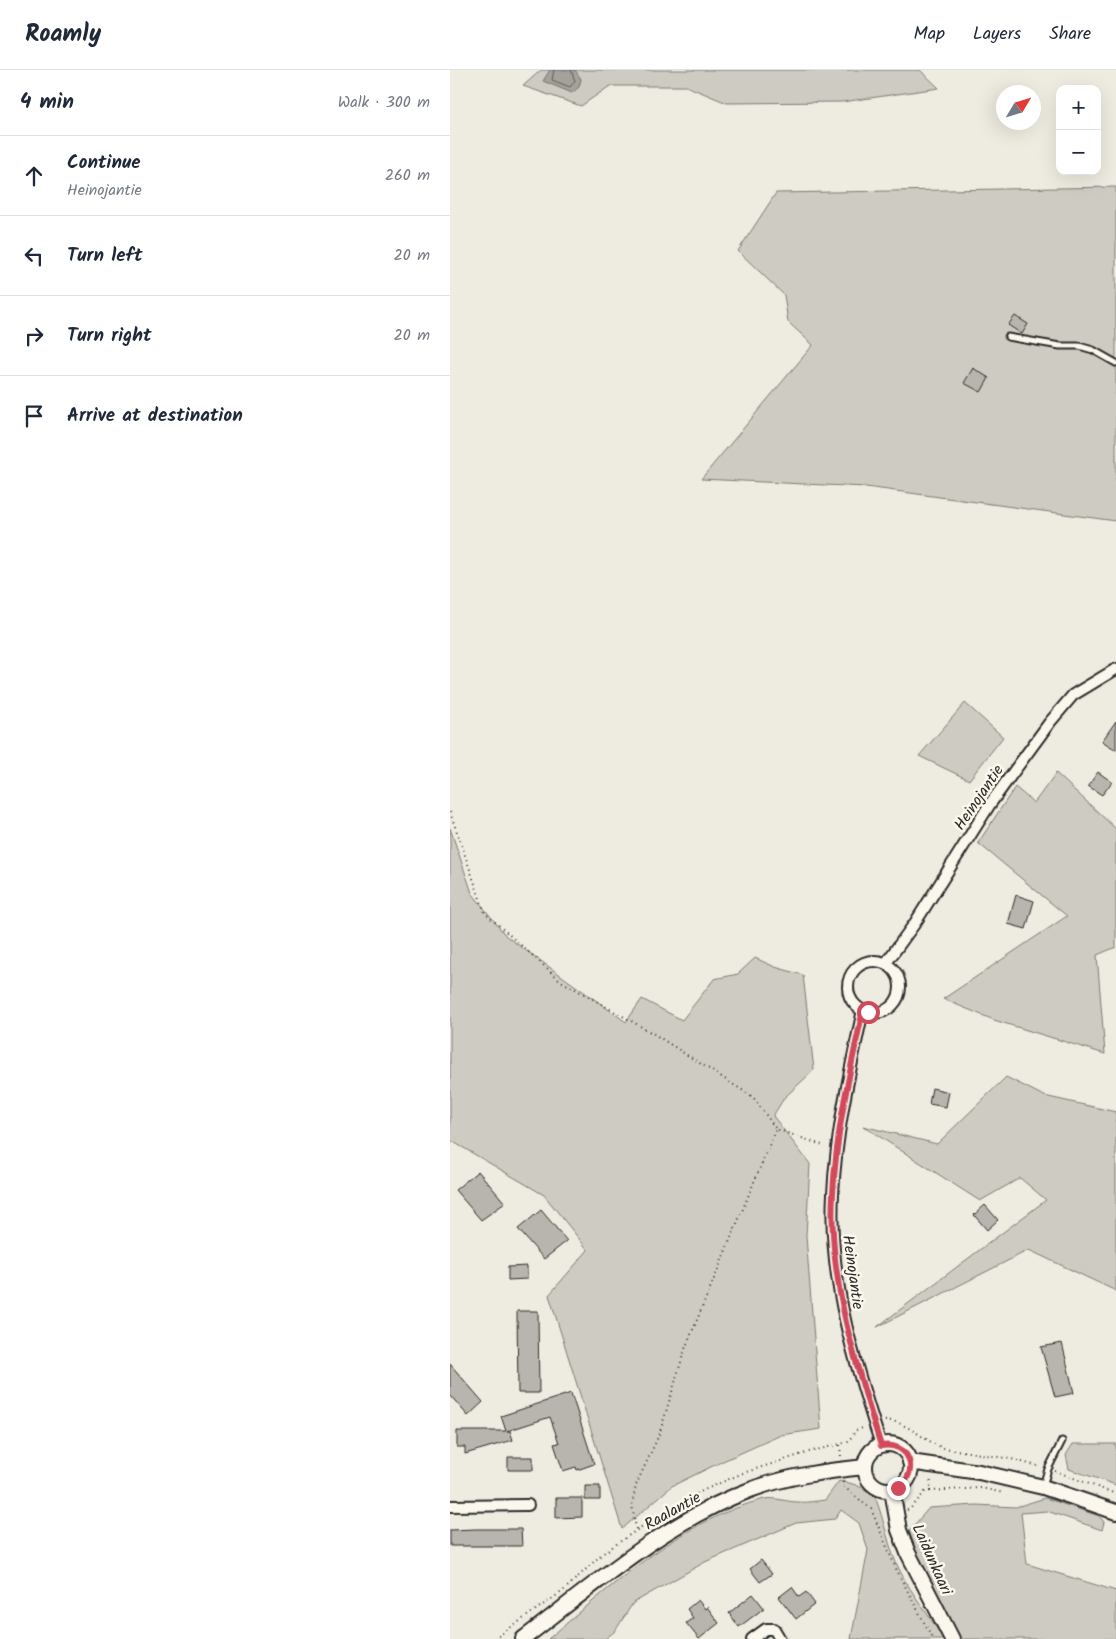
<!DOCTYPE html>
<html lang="en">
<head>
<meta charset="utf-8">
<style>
  :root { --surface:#fff; --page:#f2f2f3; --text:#1f2937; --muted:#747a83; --line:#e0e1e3 }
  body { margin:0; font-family:Kalam,sans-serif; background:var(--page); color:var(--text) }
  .controls { position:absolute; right:15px; top:15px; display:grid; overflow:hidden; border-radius:10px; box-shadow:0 5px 20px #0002 }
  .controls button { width:45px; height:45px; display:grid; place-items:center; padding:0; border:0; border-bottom:1px solid var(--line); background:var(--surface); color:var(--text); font:25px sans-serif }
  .compass { position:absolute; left:546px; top:15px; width:45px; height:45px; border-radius:50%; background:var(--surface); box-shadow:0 5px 20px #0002; rotate:52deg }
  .stop { position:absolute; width:15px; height:15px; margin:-11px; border:4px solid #d1495b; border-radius:50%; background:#fff }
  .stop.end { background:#d1495b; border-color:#fff; box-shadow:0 1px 5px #0008 }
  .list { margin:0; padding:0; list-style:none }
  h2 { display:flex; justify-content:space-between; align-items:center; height:65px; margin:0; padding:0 20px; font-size:21px }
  h2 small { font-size:16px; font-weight:400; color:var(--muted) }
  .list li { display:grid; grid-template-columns:32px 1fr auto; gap:15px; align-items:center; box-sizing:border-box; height:80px; padding:0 20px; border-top:1px solid var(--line) }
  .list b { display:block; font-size:19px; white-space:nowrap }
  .list p { margin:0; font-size:16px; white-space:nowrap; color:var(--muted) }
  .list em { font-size:16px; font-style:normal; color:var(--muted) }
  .icon { flex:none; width:28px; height:28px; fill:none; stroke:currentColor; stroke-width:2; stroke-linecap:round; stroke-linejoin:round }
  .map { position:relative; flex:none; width:666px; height:1569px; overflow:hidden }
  header { display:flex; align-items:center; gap:30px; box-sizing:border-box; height:70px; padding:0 25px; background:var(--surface); border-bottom:1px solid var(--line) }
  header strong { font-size:24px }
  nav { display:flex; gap:28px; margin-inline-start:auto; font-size:18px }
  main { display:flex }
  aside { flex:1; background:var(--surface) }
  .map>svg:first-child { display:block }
  .green { fill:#cecbc2; stroke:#7c7b76 }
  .water { fill:#a4a29a; stroke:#74726e }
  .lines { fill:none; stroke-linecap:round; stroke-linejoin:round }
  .shore { stroke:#5b5b57; stroke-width:1 }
  .building { fill:#b8b5ae; stroke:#2b2b2b }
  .lane-casing { stroke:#2b2b2b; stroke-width:9 }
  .street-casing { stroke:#2b2b2b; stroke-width:14 }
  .secondary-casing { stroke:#2b2b2b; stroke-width:18 }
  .path { stroke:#2b2b2b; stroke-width:2; stroke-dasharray:1 4; stroke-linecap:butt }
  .lane { stroke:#fbf7ec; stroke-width:5 }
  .street { stroke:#fbf7ec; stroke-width:10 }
  .secondary { stroke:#fbf7ec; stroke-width:14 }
  .route { stroke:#d1495b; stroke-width:6 }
  .labels { text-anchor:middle; stroke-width:5; stroke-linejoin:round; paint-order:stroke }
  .street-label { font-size:16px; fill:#2b2b2b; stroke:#fbf7ec }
</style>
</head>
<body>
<header>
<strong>Roamly</strong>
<nav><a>Map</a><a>Layers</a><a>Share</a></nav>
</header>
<main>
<aside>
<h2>4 min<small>Walk · 300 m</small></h2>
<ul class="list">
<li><svg class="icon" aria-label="ahead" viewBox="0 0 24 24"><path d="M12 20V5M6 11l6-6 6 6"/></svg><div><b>Continue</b><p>Heinojantie</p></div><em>260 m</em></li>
<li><svg class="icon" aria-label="left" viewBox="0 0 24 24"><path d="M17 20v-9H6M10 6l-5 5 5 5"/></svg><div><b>Turn left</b></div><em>20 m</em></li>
<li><svg class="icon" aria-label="right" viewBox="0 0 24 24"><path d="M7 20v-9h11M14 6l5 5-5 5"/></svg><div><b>Turn right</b></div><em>20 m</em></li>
<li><svg class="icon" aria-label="arrive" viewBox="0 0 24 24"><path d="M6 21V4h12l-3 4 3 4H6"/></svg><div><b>Arrive at destination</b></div></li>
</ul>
</aside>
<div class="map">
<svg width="666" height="1569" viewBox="0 0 666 1569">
  <rect width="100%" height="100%" fill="#eeebe0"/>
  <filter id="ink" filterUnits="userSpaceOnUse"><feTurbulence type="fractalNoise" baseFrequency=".02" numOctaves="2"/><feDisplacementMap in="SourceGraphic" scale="10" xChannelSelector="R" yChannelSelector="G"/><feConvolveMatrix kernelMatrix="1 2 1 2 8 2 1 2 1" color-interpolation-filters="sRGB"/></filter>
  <g filter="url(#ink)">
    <path class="green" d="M 91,0 L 470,0 L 489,18 L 392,32 L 277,33 L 236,16 L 160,16 L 131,36 L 73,16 Z
      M 666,117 L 666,451 L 416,417 L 251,409 L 363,275 L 338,252 L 334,225 L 288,181 L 326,123 Z
      M 515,633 L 553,667 L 519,710 L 469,686 Z
      M 606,703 L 666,759 L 666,877 L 647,885 L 655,984 L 544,950 L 493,929 L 617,846 L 528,773 L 565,717 L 584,733 Z
      M 0,758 L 22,823 L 56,866 L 176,952 L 192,929 L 232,950 L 264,909 L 288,904 L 305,888 L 325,897 L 353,905 L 364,1000 L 334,1028 L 323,1046 L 360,1094 L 356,1166 L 371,1359 L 331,1365 L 273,1391 L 222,1416 L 172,1459 L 99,1225 L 138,1180 L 94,1125 L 0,1070 Z
      M 556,1007 L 594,1026 L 666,1042 L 666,1221 L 579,1180 L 427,1257 L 596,1130 L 570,1108 L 530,1131 L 413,1056 L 487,1074 Z
      M 623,1374 L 666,1374 L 666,1415 L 619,1399 L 616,1385 Z
      M 389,1411 C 403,1413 414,1417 425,1427 C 435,1451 438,1478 450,1501 C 462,1525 480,1545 493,1569 L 401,1569 L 418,1480 L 409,1453 L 391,1440 L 385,1449 L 346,1453 L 255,1492 L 183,1533 L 165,1561 L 155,1569 L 98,1569 C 163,1515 230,1451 314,1429 C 325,1427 337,1432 348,1432 C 357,1433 366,1431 375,1430 Z
      M 595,1428 L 649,1446 L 654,1452 L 652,1460 L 597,1441 L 571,1443 L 577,1494 L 666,1521 L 666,1569 L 509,1569 L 468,1488 L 459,1461 L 479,1438 L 526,1435 L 566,1437 Z"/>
    <path class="water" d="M 100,0 L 125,0 L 131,9 L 129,17 L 122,23 L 93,11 Z"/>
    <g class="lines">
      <path class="shore" d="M 104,0 L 102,10 L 120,17 L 125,11 L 121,0"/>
    </g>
    <path class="building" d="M 565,246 L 578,254 L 572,264 L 558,255 Z
      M 523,298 L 539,308 L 531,322 L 514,313 Z
      M 666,651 L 666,680 L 652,671 Z
      M 648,702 L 662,712 L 652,725 L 638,716 Z
      M 566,825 L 584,831 L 576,859 L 558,854 Z
      M 482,1018 L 499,1022 L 496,1037 L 479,1034 Z
      M 28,1101 L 55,1133 L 31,1150 L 5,1120 Z
      M 535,1135 L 548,1150 L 537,1160 L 524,1145 Z
      M 91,1140 L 117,1171 L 94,1189 L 68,1159 Z
      M 77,1196 L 77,1209 L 58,1210 L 58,1197 Z
      M 67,1241 L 88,1241 L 89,1323 L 68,1323 Z
      M 612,1273 L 624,1323 L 605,1327 L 591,1277 Z
      M 0,1294 L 33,1332 L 18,1346 L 0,1325 Z
      M 121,1323 L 144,1394 L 127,1400 L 126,1397 L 113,1401 L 104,1374 L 109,1373 L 100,1347 L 57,1361 L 60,1361 L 63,1370 L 15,1384 L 15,1377 L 7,1377 L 7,1361 L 56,1361 L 51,1346 Z
      M 58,1387 L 83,1387 L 83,1400 L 58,1400 Z
      M 135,1416 L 150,1416 L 150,1430 L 135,1430 Z
      M 106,1428 L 132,1428 L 132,1447 L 106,1448 Z
      M 26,1459 L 71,1459 L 72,1476 L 0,1476 L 0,1460 Z
      M 311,1490 L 322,1504 L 310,1512 L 300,1499 Z
      M 342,1517 L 349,1527 L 356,1522 L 365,1534 L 346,1549 L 329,1527 Z
      M 303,1524 L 314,1538 L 289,1557 L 279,1543 Z
      M 248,1530 L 255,1539 L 257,1537 L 269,1553 L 249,1569 L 236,1553 L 243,1548 L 237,1539 Z"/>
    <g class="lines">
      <g class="lane-casing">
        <path id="lane" d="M 558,267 L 610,276 L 629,276 L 643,280 L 666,293
          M 593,1416 L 598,1399 L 612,1371"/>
      </g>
      <g class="street-casing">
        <path id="street" d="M398 917a26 26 0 1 1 52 0a26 26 0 1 1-52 0Z
          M 436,893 L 465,853 L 540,734 L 600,652 L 623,625 L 666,599
          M 413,940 C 400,1001 386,1061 383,1124 C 378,1210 405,1294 431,1375
          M 0,1436 L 78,1435
          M 302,1569 L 316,1559 L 324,1559 L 330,1569"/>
      </g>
      <g class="secondary-casing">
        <path id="secondary" d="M415 1397a23 23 0 1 1 46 0a23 23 0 1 1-46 0Z
          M 460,1392 L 529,1402 L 593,1417 L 666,1442
          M 442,1420 L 449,1460 L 458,1483 L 502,1569
          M 73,1569 C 145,1514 215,1452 300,1420 C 337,1406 376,1401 415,1397"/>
      </g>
      <path class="path" d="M 0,742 L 35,843 L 111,911 L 204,964 L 303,1027 L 326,1059 L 375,1076
        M 435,1351 C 450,1347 477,1373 494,1378 L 561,1389 L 591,1397
        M 390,1375 L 391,1387
        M 605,1401 L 666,1424
        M 393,1412 L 393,1416 L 421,1439 L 447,1501 L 483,1569
        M 480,1421 L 531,1418 L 554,1423
        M 457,1440 L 460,1439 L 475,1422 L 480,1421 L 481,1407
        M 186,1459 L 182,1435 L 186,1415 L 209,1365 L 235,1279 L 326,1059
        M 44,1569 L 113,1521 L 152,1484 L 213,1442 L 254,1420 L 293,1403 L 359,1382 L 398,1372 L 406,1360 L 413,1358"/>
      <use href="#lane" class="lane"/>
      <use href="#street" class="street"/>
      <use href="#secondary" class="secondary"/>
    </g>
  </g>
  <g class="lines" filter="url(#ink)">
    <path class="route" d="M 418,942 L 413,940 C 400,1001 386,1061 383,1124 C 378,1210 406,1294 431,1376 C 459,1371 471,1402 448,1418"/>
  </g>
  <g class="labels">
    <g class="street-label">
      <text transform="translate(528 727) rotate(-56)" y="6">Heinojantie</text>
      <text transform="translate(404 1202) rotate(82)" y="6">Heinojantie</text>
      <text transform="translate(222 1440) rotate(-29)" y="6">Raalantie</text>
      <text transform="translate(483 1489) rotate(66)" y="6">Laidunkaari</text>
    </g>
  </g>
</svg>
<div class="controls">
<button>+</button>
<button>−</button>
</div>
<svg class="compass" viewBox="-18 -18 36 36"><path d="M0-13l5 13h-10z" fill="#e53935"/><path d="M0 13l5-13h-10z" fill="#747a83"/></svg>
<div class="stop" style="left:418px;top:942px"></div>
<div class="stop end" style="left:448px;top:1418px"></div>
</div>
</main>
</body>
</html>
